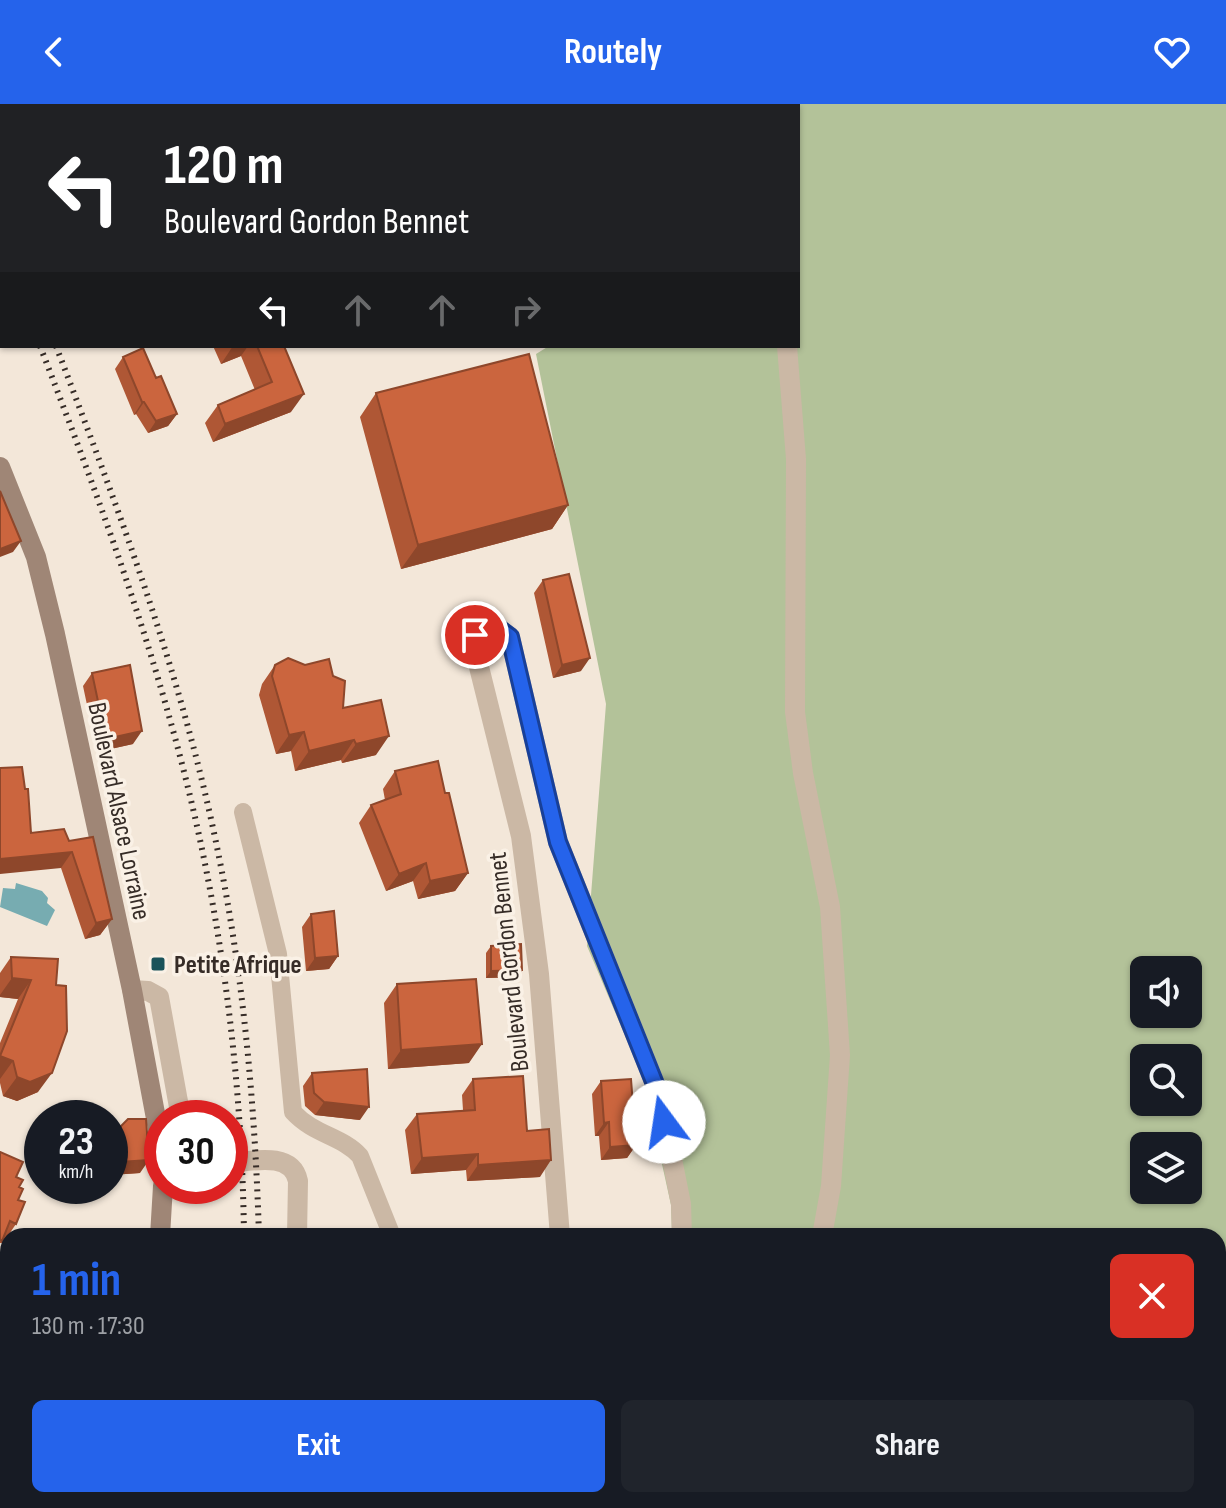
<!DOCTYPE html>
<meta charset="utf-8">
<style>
body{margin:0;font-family:"Sofia Sans Condensed",sans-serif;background:#20242c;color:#f1f3f6;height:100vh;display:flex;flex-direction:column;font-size:30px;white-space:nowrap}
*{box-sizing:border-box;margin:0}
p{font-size:26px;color:#9ea1a6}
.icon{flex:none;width:44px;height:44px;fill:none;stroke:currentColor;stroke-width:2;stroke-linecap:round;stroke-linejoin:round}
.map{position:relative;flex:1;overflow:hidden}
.drawer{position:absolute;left:0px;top:1124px;width:1226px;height:280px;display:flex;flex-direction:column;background:#171b24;border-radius:24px 24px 0 0;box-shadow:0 2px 6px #0004}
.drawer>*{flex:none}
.guide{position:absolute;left:0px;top:0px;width:800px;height:244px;box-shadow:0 2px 6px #0004;background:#202124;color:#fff;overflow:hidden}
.tools{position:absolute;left:1130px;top:852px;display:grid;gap:16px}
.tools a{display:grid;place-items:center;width:72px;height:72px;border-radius:12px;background:#171b24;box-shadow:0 2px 6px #0004;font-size:40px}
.speed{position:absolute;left:24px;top:996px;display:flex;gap:16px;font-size:40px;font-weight:700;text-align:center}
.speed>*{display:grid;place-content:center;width:104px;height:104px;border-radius:50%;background:#171b24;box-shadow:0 2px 6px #0004;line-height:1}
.speed small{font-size:20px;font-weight:400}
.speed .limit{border:12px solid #d22;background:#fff;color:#111}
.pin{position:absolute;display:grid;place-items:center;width:68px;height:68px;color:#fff;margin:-34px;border:4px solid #fff;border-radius:50%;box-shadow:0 2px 8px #0007}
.me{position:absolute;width:88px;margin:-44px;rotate:346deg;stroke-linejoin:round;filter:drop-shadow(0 0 6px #0008)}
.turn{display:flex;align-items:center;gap:28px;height:168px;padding:0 32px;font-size:36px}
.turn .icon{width:104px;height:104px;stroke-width:2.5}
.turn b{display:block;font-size:56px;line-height:68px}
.lanes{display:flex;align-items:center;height:76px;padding:0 32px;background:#0003;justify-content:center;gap:40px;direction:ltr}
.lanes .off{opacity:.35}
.round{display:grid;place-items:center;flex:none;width:84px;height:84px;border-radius:12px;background:#20242c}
.headline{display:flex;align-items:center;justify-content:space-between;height:136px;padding:0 32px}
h1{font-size:48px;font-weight:700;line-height:60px;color:#2563eb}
.button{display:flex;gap:16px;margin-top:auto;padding:16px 32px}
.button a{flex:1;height:92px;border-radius:12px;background:#2563eb;color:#fff;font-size:32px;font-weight:700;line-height:92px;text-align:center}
.button a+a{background:#20242c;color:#f1f3f6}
header{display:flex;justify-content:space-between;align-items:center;height:104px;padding:0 32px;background:#2563eb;color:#fff;font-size:36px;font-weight:700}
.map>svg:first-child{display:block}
.green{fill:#b3c299;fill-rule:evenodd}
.water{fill:#77acb1}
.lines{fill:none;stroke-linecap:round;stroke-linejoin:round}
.service{stroke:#cbb8a5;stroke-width:18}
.minor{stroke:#cbb8a5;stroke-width:20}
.secondary{stroke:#9f8676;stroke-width:20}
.rail{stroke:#362c27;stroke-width:6;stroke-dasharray:2 6;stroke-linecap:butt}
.wall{fill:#af5735}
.shaded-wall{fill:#8e472b}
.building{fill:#cb653e;stroke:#8e472b;stroke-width:2}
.route-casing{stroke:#184099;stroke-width:20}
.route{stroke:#2563eb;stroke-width:14}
.poi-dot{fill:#1a535a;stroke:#faf1e6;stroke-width:3}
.labels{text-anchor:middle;stroke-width:7;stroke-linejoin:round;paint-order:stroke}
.street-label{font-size:26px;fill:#362c27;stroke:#faf1e6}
.poi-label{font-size:26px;font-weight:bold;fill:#362c27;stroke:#faf1e6;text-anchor:start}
</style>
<header><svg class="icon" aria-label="back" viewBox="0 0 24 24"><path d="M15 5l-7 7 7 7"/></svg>Routely<svg class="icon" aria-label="heart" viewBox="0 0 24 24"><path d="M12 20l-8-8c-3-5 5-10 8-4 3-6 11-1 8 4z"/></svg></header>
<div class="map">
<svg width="1226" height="1404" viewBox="0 0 1226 1404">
<rect width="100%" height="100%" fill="#f3e7d9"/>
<!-- green -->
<path class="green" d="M711,0H1226V1404H653L655,1396H1218V1132H672L671,1101L643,974L587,842L606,600L536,250L549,242H798V2H711ZM1144,866H1188V910H1144ZM1144,954H1188V998H1144ZM1144,1042H1188V1086H1144Z"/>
<!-- water -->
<path class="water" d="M16,779L42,787L48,794L47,799L55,806L47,822L0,803L3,784L15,785Z"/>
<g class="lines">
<!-- service -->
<path class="service" d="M243,708L278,850L293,1008C314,1031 342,1032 360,1052L392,1132"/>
<!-- minor -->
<path class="minor" d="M772,0V2
M787,242L796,355L795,608L803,669L830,803L840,951L831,1082L822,1132
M132,886L148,887L159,893L181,1014
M230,1059C252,1057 292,1047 298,1077L297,1132
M560,1132L539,870L521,732L479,563L475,531L493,520L510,533L558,738L659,990L681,1100L682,1132
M294,1396V1404
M496,1404L499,1396
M662,1404L664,1396
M733,1404L737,1396"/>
<!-- secondary -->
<path class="secondary" d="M0,363L36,453L55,530L132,886L160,1036L162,1069
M160,1132L163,1082
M97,1404L99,1396"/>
<!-- rail -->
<path class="rail" d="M0,97L2,103
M0,139L2,144
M40,242C93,379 145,517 182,660C222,814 242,973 244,1132
M56,242C119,407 183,574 218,748C244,875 255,1003 259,1132
M233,1404L234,1396
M247,1404L248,1396"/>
</g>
<!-- wall -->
<path class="wall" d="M607,0H691L690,2H607Z
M213,242H284L291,308L213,338L205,319L218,301L255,286L241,252L221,260Z
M123,253L156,274L177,310L168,322L148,329L136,310L134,311L115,265Z
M376,289L568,401L552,425L401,465L360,313Z
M543,476L581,567L553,574L534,489Z
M275,561L333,572L343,604L376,651L342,659L341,656L295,667L291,647L276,650L259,591L262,580Z
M92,569L133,640L97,648L83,582Z
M395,667L445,689L468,769L455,787L418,795L413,777L386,787L359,719L371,701L385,696L383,685Z
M31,729L69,737L112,815L100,831L85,835L61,764Z
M311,810L338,852L329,865L306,867L302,823Z
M491,842L522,866L518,873L486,874V849Z
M11,853L58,855L38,988L17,997L3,992L0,979V939L18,895L0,893V869Z
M397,880L469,959L388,965L384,899Z
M312,969L360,1016L315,1011L305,1002L303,982Z
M473,975L527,1027L540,1073L467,1077L466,1066L411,1070L405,1026L417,1010L463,1006L462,991Z
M601,977L636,1041L627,1054L601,1056L599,1032H595L592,990Z
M117,1026L140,1069L111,1071L110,1037Z
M0,1048L16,1073L19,1083L16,1120L3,1139H0Z
M138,1396H180L178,1404H136Z
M356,1396H399L398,1404H356Z
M456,1396H481L479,1404H450Z"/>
<!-- shaded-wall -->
<path class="shaded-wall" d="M673,0H691L690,2H672Z
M233,242H248L241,252L221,260Z
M304,290L291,308L213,338L225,320Z
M142,298H144L136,310L134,311Z
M177,310L168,322L148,329L156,317Z
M568,401L552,425L401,465L418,441Z
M21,437L13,448L0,453V445Z
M590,554L581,567L553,574L562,561Z
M142,627L133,640L97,648L106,635Z
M304,628L291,647L276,650L289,631Z
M389,632L376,651L342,659L356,640Z
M354,636L341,656L295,667L309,647Z
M72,748L61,764L0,770V755Z
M426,759L413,777L386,787L399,770Z
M468,769L455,787L418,795L430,777Z
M112,815L100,831L85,835L96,819Z
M338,852L329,865L306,867L315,854Z
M522,866L518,873L486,874L491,867Z
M12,874L31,876L18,895L0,893V891Z
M482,940L469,959L388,965L401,946Z
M0,952L13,957L0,975Z
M52,969L38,988L17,997L3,992L17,973Z
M324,998L369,1003L360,1016L315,1011Z
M609,1018L599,1032H595L604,1019Z
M636,1041L627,1054L601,1056L610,1043Z
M478,1050L466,1066L411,1070L422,1054Z
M149,1056L140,1069L111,1071L120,1058Z
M551,1056L540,1073L467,1077L478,1061Z"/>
<!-- building -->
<path class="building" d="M619,0H680V2H619Z
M0,200L2,206V213L0,214Z
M0,215L2,221V233H0Z
M257,242H284L304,290L225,320L218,301L272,278Z
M143,244L156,274L161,272L177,310L156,317L144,298H142L123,253Z
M529,250L568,401L418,441L376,289Z
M0,387L21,437L0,445Z
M569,470L590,554L562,561L543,476Z
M288,554L305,561L329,555L333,572L345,577L343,604L381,596L389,632L356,640L354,636L309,647L304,628L289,631L272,572L275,561Z
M130,561L142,627L106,635L92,569Z
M438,657L445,689H449L468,769L430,777L426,759L399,770L371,701L401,690L395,667Z
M22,663L25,685H28L31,729L64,725L69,737L93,733L112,815L96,819L72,748L0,755V664Z
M334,807L338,852L315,854L311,810Z
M521,840L522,866L491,867V842Z
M11,853L58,855L56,881L66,882L67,927L52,969L30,978L17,973L13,957L0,952L31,876L12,874Z
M476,875L482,940L401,946L397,880Z
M367,965L369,1003L324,998L314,989L312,969Z
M523,972L527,1027L549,1025L551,1056L478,1061V1050L422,1054L417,1010L475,1006L473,975Z
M631,975L636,1041L610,1043L609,1018L604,1019L601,977Z
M128,1015H146L149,1056L120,1058L117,1026Z
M0,1048L23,1058L16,1073L23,1076L19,1083L23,1085L18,1096L25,1098L16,1120L10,1117L2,1137L0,1136Z
M0,1200H8V1396H25L26,1404H0Z
M144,1396H180L178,1404H142Z
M368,1396H399L398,1404H368Z
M458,1396H481L479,1404H456Z"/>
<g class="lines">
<!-- route casing -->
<g class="route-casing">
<path id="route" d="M475,531L493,520L510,533L558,738L659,990L664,1018"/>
</g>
<!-- route -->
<use href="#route" class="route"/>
</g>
<!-- markers -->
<rect class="poi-dot" x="150" y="852" width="16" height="16" rx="4"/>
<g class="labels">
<!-- street labels -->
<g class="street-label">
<text transform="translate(120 707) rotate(78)" y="9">Boulevard Alsace Lorraine</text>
<text transform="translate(508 858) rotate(-96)" y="9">Boulevard Gordon Bennet</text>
</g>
<!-- poi labels -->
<g class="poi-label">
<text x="174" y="869">Petite Afrique</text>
</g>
</g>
</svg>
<div class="tools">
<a><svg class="icon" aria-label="sound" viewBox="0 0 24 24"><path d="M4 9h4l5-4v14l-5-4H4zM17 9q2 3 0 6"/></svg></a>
<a><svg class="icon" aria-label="search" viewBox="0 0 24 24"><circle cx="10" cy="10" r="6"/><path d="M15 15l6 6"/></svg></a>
<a><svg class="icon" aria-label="layers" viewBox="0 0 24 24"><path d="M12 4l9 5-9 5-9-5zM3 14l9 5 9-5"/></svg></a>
</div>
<div class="speed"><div>23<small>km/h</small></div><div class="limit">30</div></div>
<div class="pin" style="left:475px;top:531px;background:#d93025"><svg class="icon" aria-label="arrive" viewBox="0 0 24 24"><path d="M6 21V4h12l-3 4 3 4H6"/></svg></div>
<svg class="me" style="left:664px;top:1018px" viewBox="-20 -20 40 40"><circle r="19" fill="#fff"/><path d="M0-13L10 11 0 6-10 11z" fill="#2563eb"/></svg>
<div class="guide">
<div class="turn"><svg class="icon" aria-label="left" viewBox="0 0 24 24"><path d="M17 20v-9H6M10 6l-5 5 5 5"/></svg><div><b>120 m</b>Boulevard Gordon Bennet</div></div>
<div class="lanes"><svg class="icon" aria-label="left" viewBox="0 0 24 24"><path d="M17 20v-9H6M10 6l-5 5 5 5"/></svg><svg class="icon off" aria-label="ahead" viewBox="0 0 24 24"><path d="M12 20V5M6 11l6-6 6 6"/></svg><svg class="icon off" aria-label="ahead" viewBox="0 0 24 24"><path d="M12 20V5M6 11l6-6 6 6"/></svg><svg class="icon off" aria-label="right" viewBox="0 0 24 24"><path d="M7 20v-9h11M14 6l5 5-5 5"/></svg></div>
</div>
<section class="drawer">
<div class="headline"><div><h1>1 min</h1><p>130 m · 17:30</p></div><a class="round" style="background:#d93025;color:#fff"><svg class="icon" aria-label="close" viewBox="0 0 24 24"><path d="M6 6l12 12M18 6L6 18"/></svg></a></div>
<div class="button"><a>Exit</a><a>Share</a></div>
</section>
</div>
